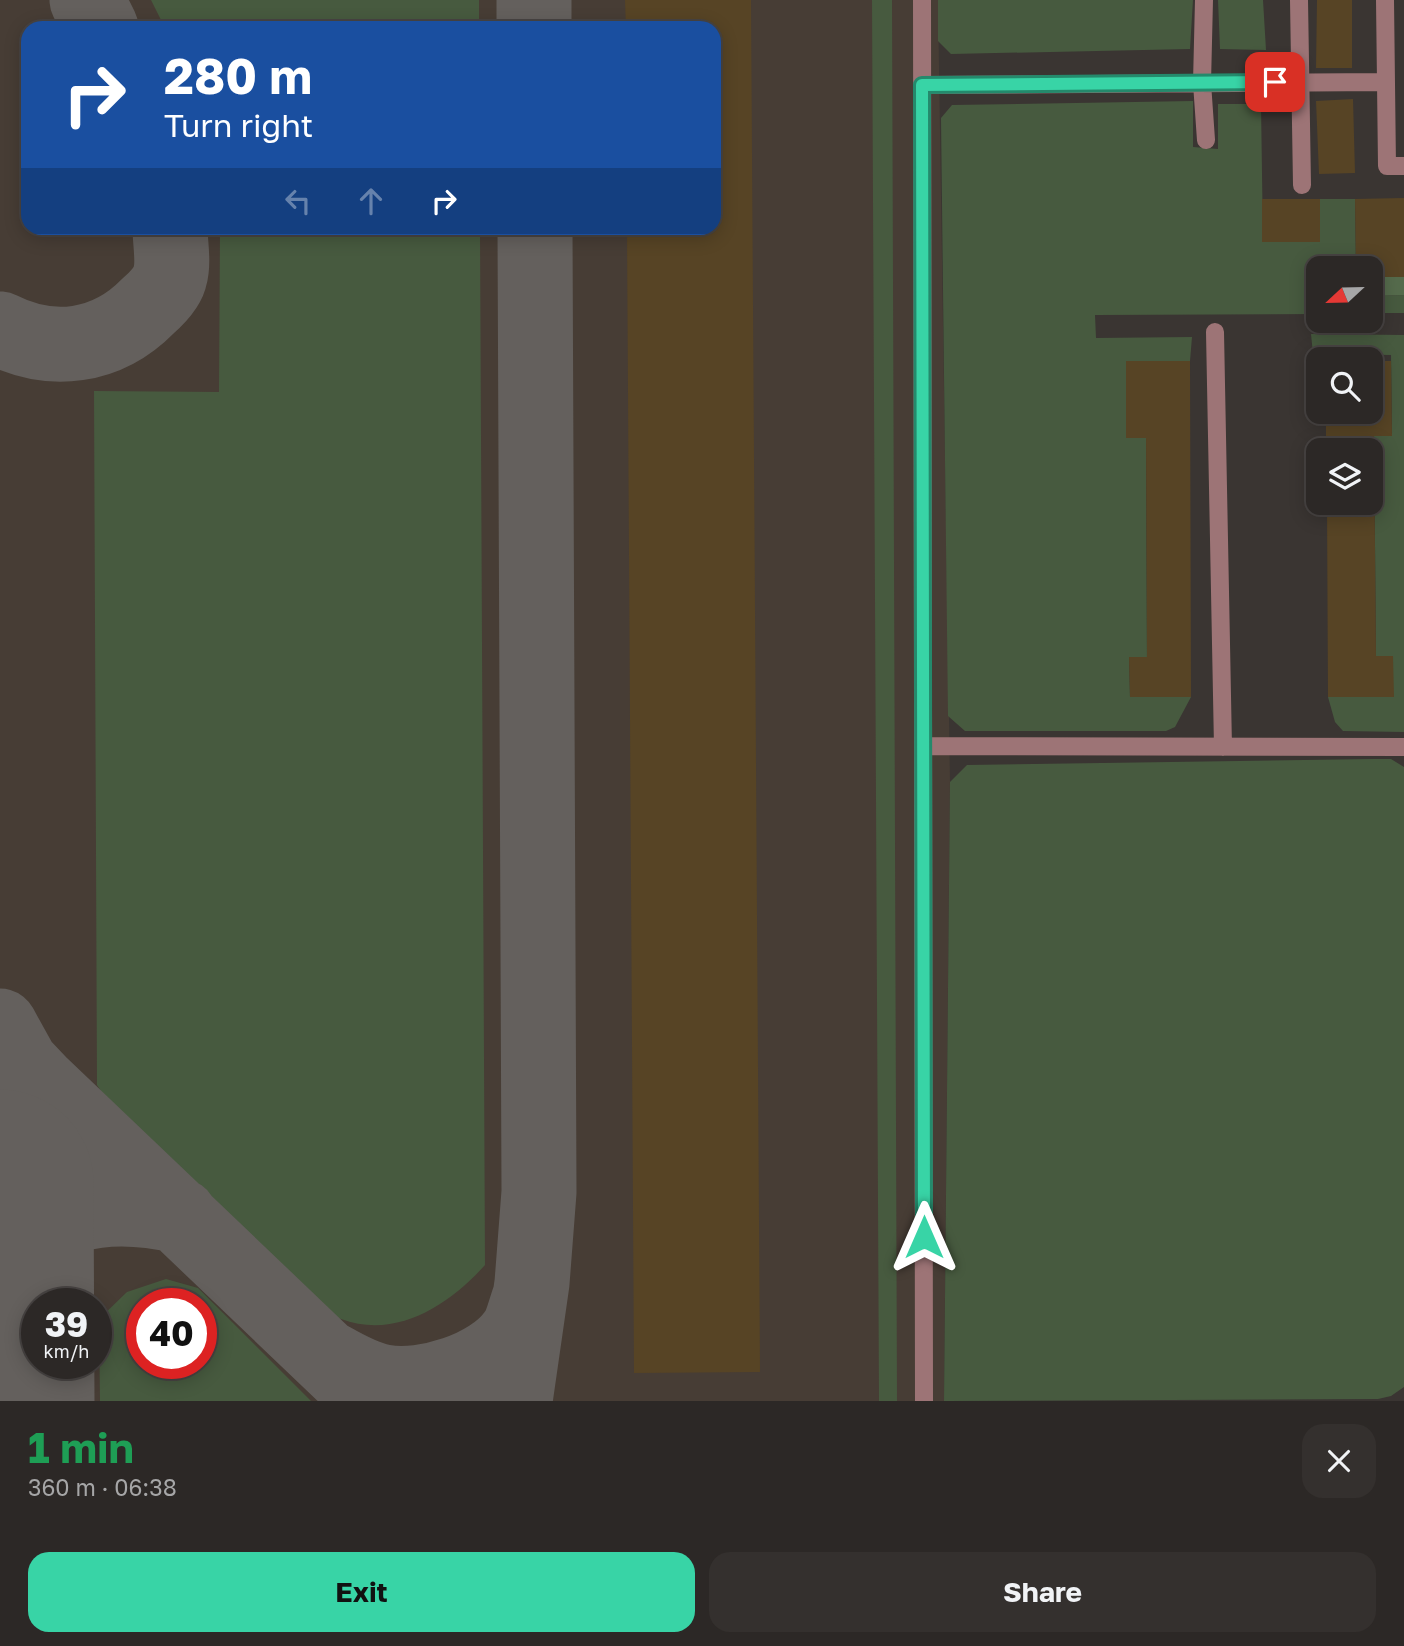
<!DOCTYPE html>
<meta charset="utf-8">
<style>
body{margin:0;font-family:"Golos Text",sans-serif;background:#34302e;color:#f1f3f6;height:100vh;display:flex;flex-direction:column;font-size:26px;white-space:nowrap}
*{box-sizing:border-box;margin:0}
p{font-size:23px;color:#a6a6a7}
.icon{flex:none;width:38px;height:38px;fill:none;stroke:currentColor;stroke-width:2;stroke-linecap:round;stroke-linejoin:round}
.map{position:relative;height:1401px;overflow:hidden}
.drawer{display:flex;flex-direction:column;background:#2c2826;flex:1}
.drawer>*{flex:none}
.top-card{position:absolute;left:21px;top:21px;width:700px;height:214px;border-radius:21px;box-shadow:0 4px 18px #0003,0 0 0 2px #484443;background:#1a4fa0;color:#fff;overflow:hidden}
.needle{width:46px;rotate:248deg}
.tools{position:absolute;left:1306px;top:256px;display:grid;gap:14px}
.tools a{display:grid;place-items:center;width:77px;height:77px;border-radius:14px;background:#2c2826;box-shadow:0 4px 18px #0003,0 0 0 2px #484443;font-size:35px}
.speed{position:absolute;left:21px;top:1288px;display:flex;gap:14px;font-size:35px;font-weight:700;text-align:center}
.speed>*{display:grid;place-content:center;width:91px;height:91px;border-radius:50%;background:#2c2826;box-shadow:0 4px 18px #0003,0 0 0 2px #484443;line-height:1}
.speed small{font-size:18px;font-weight:400}
.speed .limit{border:10px solid #d22;background:#fff;color:#111}
.pin{position:absolute;display:grid;place-items:center;width:60px;height:60px;color:#fff;margin:-30px;border-radius:14px;box-shadow:0 4px 10px #0006}
.me{position:absolute;width:77px;margin:-38px;rotate:0deg;stroke-linejoin:round;filter:drop-shadow(0 0 5px #0008)}
.turn{display:flex;align-items:center;gap:24px;height:147px;padding:0 28px;font-size:32px}
.turn .icon{width:91px;height:91px;stroke-width:2.5}
.turn b{display:block;font-size:49px;line-height:60px}
.lanes{display:flex;align-items:center;height:66px;padding:0 28px;background:#0003;justify-content:center;gap:35px;direction:ltr}
.lanes .off{opacity:.35}
.round{display:grid;place-items:center;flex:none;width:74px;height:74px;border-radius:21px;background:#34302e}
.summary{display:flex;align-items:center;justify-content:space-between;height:119px;padding:0 28px}
h1{font-size:42px;font-weight:700;line-height:52px;color:#1e9e55}
.cta{display:flex;gap:14px;margin-top:auto;padding:14px 28px}
.cta a{flex:1;height:80px;border-radius:21px;background:#38d4a6;color:#111;font-size:28px;font-weight:700;line-height:80px;text-align:center}
.cta a+a{background:#34302e;color:#f1f3f6}
.map>svg:first-child{display:block}
.built{fill:#473d35;fill-rule:evenodd}
.green{fill:#475a3f;fill-rule:evenodd}
.forest{fill:#556b4c}
.lines{fill:none;stroke-linecap:round;stroke-linejoin:round}
.taxiway{stroke:#64605d;stroke-width:75}
.runway{stroke:#64605d;stroke-width:187}
.building{fill:#574425}
.minor{stroke:#9d7476;stroke-width:18}
.route-casing{stroke:#248a6c;stroke-width:18}
.route{stroke:#38d4a6;stroke-width:12}
</style>
<div class="map">
<svg width="1404" height="1401" viewBox="0 0 1404 1401">
<rect width="100%" height="100%" fill="#3a3532"/>
<!-- built -->
<path class="built" d="M0,0H938L950,782L944,1401H0ZM28,28H714V228H28ZM37,1304H96V1363H37ZM142,1304H201V1363H142Z"/>
<!-- green -->
<path class="green" d="M151,0H479V28H165Z
M872,0H892L897,1401H879Z
M938,0H1193L1190,49L951,54L938,41Z
M1218,0H1263L1266,50L1220,49Z
M1193,101V147L1218,149V104H1261L1263,242H1320V199H1355L1356,268H1318V314L1095,315L1096,338L1192,337L1190,361H1127L1146,438L1147,657H1129L1130,696L1191,697L1175,727L1166,731H965L948,716L941,118L952,105Z
M220,228H480L485,1265C450,1304 397,1340 341,1319C331,1316 322,1308 312,1303L115,1112L97,1085L94,391L219,392Z
M1404,295V313H1370V296Z
M1311,334L1404,335V732L1343,731L1335,722L1328,697H1393V656H1376L1374,436L1392,435L1391,355L1313,354Z
M1373,759H1391L1404,767V1387L1391,1396L1378,1399L944,1401L950,782L967,765Z
M166,1279L198,1288L311,1401H100L99,1319L127,1292ZM142,1304H201V1363H142Z"/>
<!-- forest -->
<path class="forest" d="M1370,277H1404V295L1370,296Z"/>
<g class="lines">
<!-- taxiway -->
<path class="taxiway" d="M87,0L101,28
M534,0V28
M0,329C51,355 107,348 148,306C156,299 168,287 170,276C174,262 170,242 170,228
M0,1026L21,1064L39,1083L372,1401
M0,1286C29,1207 109,1200 180,1216
M330,1359C346,1368 365,1379 384,1382C424,1389 490,1369 515,1334C522,1325 525,1310 529,1299
M515,1401L532,1283L539,1192L535,228"/>
<!-- runway -->
<path class="runway" d="M0,1183L1,1401"/>
</g>
<!-- building -->
<path class="building" d="M625,0H751L760,1372L634,1373L627,228H714V28H626Z
M1317,0H1352V68H1316Z
M1353,99L1355,173L1319,174L1316,101Z
M1404,198V277H1370V268H1356L1355,199Z
M1262,199H1320V242H1262Z
M1126,361H1190L1191,697H1130L1129,657H1147L1146,438H1126Z
M1370,361H1391L1392,436H1374L1376,656H1393L1394,697H1328L1327,502H1370V450H1326V411H1370Z"/>
<g class="lines">
<!-- minor -->
<path class="minor" d="M922,0L924,1401
M1204,0L1202,83L1206,140
M1299,0L1302,185
M1385,0L1387,166H1404
M922,85L1385,82
M1215,332L1223,747
M923,746L1404,747"/>
</g>
<g class="lines">
<!-- route casing -->
<g class="route-casing">
<path id="route" d="M924,1237L922,85L1275,82"/>
</g>
<!-- route -->
<use href="#route" class="route"/>
</g>
</svg>
<div class="tools">
<a><svg class="needle" viewBox="-14 -14 28 28"><path d="M0-13l5 13h-10z" fill="#e53935"/><path d="M0 13l5-13h-10z" fill="#a6a6a7"/></svg></a>
<a><svg class="icon" aria-label="search" viewBox="0 0 24 24"><circle cx="10" cy="10" r="6"/><path d="M15 15l6 6"/></svg></a>
<a><svg class="icon" aria-label="layers" viewBox="0 0 24 24"><path d="M12 4l9 5-9 5-9-5zM3 14l9 5 9-5"/></svg></a>
</div>
<div class="speed"><div>39<small>km/h</small></div><div class="limit">40</div></div>
<div class="pin" style="left:1275px;top:82px;background:#d93025"><svg class="icon" aria-label="arrive" viewBox="0 0 24 24"><path d="M6 21V4h12l-3 4 3 4H6"/></svg></div>
<svg class="me" style="left:924px;top:1237px" viewBox="-20 -20 40 40"><path d="M0-17L14 15 0 8-14 15z" fill="#38d4a6" stroke="#fff" stroke-width="4"/></svg>
<div class="top-card">
<div class="turn"><svg class="icon" aria-label="right" viewBox="0 0 24 24"><path d="M7 20v-9h11M14 6l5 5-5 5"/></svg><div><b>280 m</b>Turn right</div></div>
<div class="lanes"><svg class="icon off" aria-label="left" viewBox="0 0 24 24"><path d="M17 20v-9H6M10 6l-5 5 5 5"/></svg><svg class="icon off" aria-label="ahead" viewBox="0 0 24 24"><path d="M12 20V5M6 11l6-6 6 6"/></svg><svg class="icon" aria-label="right" viewBox="0 0 24 24"><path d="M7 20v-9h11M14 6l5 5-5 5"/></svg></div>
</div>
</div>
<section class="drawer">
<div class="summary"><div><h1>1 min</h1><p>360 m · 06:38</p></div><a class="round"><svg class="icon" aria-label="close" viewBox="0 0 24 24"><path d="M6 6l12 12M18 6L6 18"/></svg></a></div>
<div class="cta"><a>Exit</a><a>Share</a></div>
</section>
